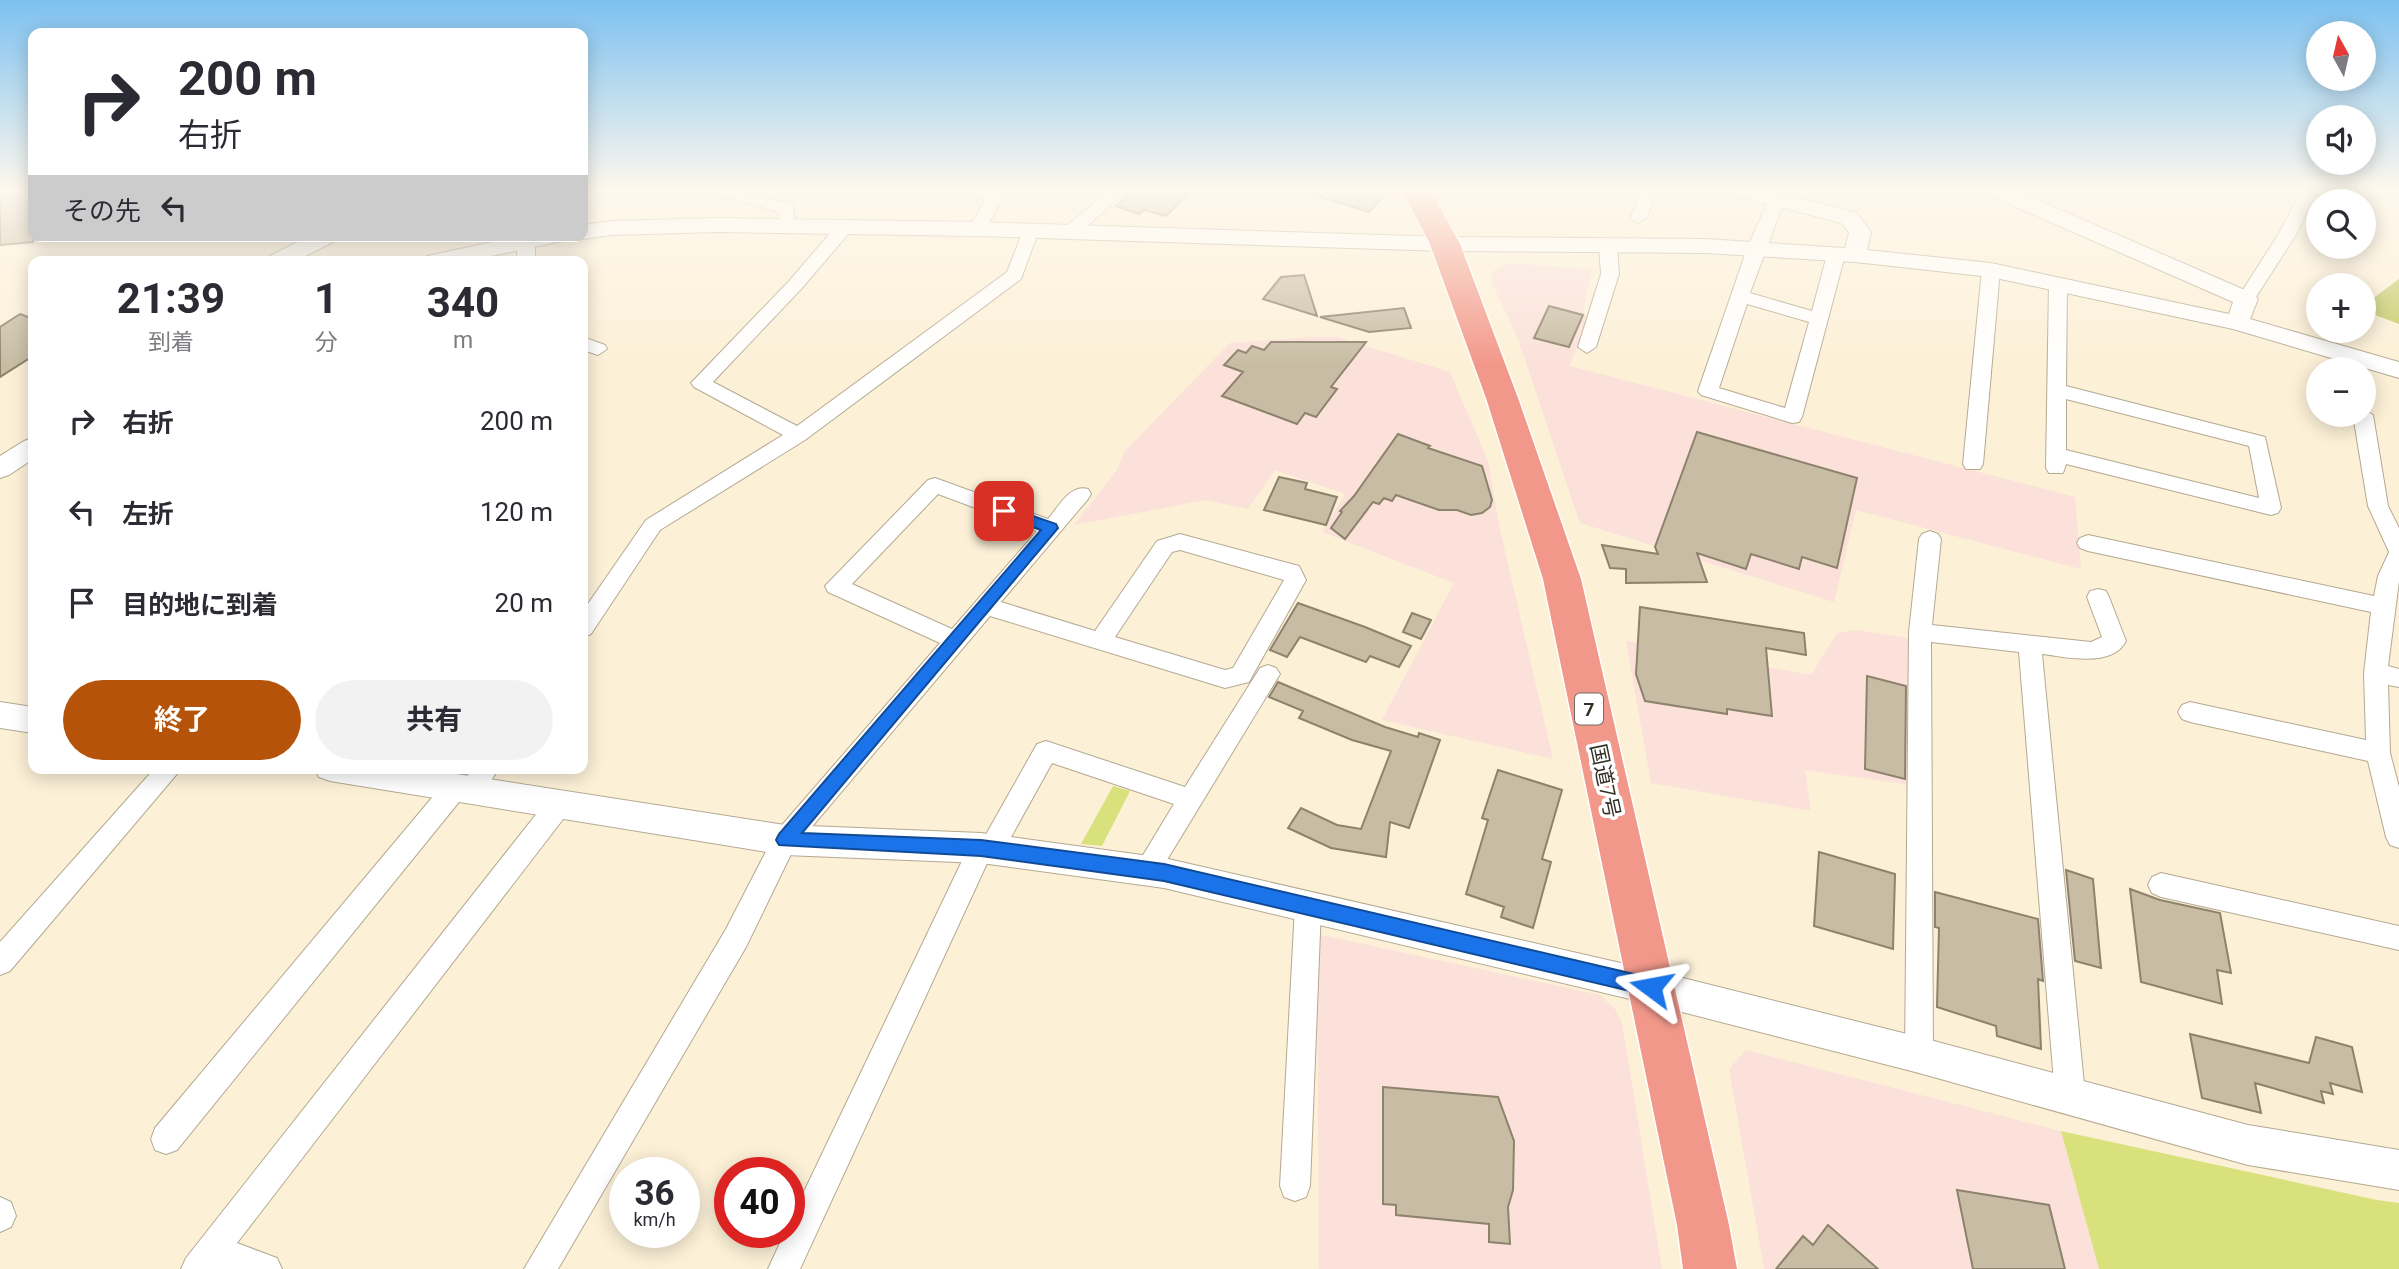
<!DOCTYPE html>
<html lang="ja">
<meta charset="utf-8">
<style>
body{margin:0;font-family:Roboto,"Noto Sans JP",sans-serif;background:#f2f2f3;color:#2b2b33;height:100vh;display:flex;flex-direction:column;font-size:26px;white-space:nowrap}
*{box-sizing:border-box;margin:0}
p{font-size:23px;color:#7c7c81}
.icon{flex:none;width:38px;height:38px;fill:none;stroke:currentColor;stroke-width:2;stroke-linecap:round;stroke-linejoin:round}
.map{position:relative;flex:1;overflow:hidden}
.details{position:absolute;left:28px;top:256px;width:560px;height:518px;display:flex;flex-direction:column;background:#fff;border-radius:14px;box-shadow:0 4px 18px #0003}
.details>*{flex:none}
.hud{position:absolute;left:28px;top:28px;width:560px;height:214px;border-radius:14px;box-shadow:0 4px 18px #0003;background:#fff;color:#2b2b33;overflow:hidden}
.needle{width:46px;rotate:352deg}
.controls{position:absolute;left:2306px;top:21px;display:grid;gap:14px}
.controls a{display:grid;place-items:center;width:70px;height:70px;border-radius:50%;background:#fff;box-shadow:0 4px 18px #0003;font-size:35px}
.speed{position:absolute;left:609px;top:1157px;display:flex;gap:14px;font-size:35px;font-weight:700;text-align:center}
.speed>*{display:grid;place-content:center;width:91px;height:91px;border-radius:50%;background:#fff;box-shadow:0 4px 18px #0003;line-height:1}
.speed small{font-size:18px;font-weight:400}
.speed .limit{border:10px solid #d22;background:#fff;color:#111}
.pin{position:absolute;display:grid;place-items:center;width:60px;height:60px;color:#fff;margin:-30px;border-radius:14px;box-shadow:0 4px 10px #0006}
.me{position:absolute;width:77px;margin:-38px;rotate:283deg;stroke-linejoin:round;filter:drop-shadow(0 0 5px #0008)}
.turn{display:flex;align-items:center;gap:24px;height:147px;padding:0 35px;font-size:32px}
.turn .icon{width:91px;height:91px;stroke-width:2.5}
.turn b{display:block;font-size:49px;line-height:60px}
.then{display:flex;align-items:center;height:66px;padding:0 35px;background:#0003;gap:14px;font-size:26px}
.eta{display:flex;justify-content:space-evenly;align-items:center;height:119px;text-align:center}
.eta b{font-size:42px;font-weight:700;line-height:49px}
.cta{display:flex;gap:14px;margin-top:auto;padding:14px 35px}
.cta a{flex:1;height:80px;border-radius:42px;background:#b45309;color:#fff;font-size:28px;font-weight:700;line-height:80px;text-align:center}
.cta a+a{background:#f2f2f3;color:#2b2b33}
ul{padding:0;list-style:none}
li{display:flex;align-items:center;gap:21px;height:91px;padding:0 35px}
li div{flex:1}
li b{display:block;font-size:26px}
li em{font-style:normal}
.map>svg:first-child{display:block}
.commercial{fill:#fbe1da}
.green{fill:#d9e17d}
.forest{fill:#c2ca62}
.building{fill:#c8bda4;stroke:#8d826b;stroke-width:2}
.lines{fill:none;stroke-linecap:round;stroke-linejoin:round}
.minor-casing{stroke:#b4a991;stroke-width:2}
.tertiary-casing{stroke:#b4a991;stroke-width:2}
.trunk-casing{stroke:#fff;stroke-width:3}
.minor{fill:#fff;fill-rule:evenodd}
.tertiary{fill:#fff;fill-rule:evenodd}
.trunk{fill:#f2988a;fill-rule:evenodd}
.route{fill:#1a73e8;stroke:#114b97;stroke-width:2}
.labels{text-anchor:middle;stroke-width:7;stroke-linejoin:round;paint-order:stroke}
.shield{fill:#fff;stroke:#716e67;stroke-width:2}
.shield-label{font-size:19px;font-weight:bold;fill:#343026}
.street-label{font-size:21px;fill:#343026;stroke:#fff}
</style>
<div class="map">
<svg width="2399" height="1269" viewBox="0 0 2399 1269">
<rect width="100%" height="100%" fill="#fcf0d7"/>
<!-- commercial -->
<path class="commercial" d="M1507,263L1592,269L1583,311L1587,318L1570,366L2075,497L2081,569L1856,510L1834,602L1580,523L1518,339L1491,281L1493,271Z
M1310,337H1337L1450,372L1488,461L1499,525L1553,759L1382,720L1454,583L1322,532L1345,494L1275,470L1248,509L1206,500L1074,525L1117,470L1125,451L1230,343Z
M1856,630L1909,638V785L1805,770L1811,811L1651,783L1626,641L1811,675L1837,633Z
M1317,934L1600,995L1615,1009L1622,1023L1662,1269H1319Z
M1746,1050L2061,1131L2099,1269H1764L1729,1069Z"/>
<!-- green -->
<path class="green" d="M1113,786L1130,791L1102,846L1081,844Z
M2061,1131L2377,1200L2399,1203V1269H2099Z"/>
<!-- forest -->
<path class="forest" d="M2399,279V324L2367,312L2364,305Z"/>
<!-- building -->
<path class="building" d="M0,188H33V242L0,245Z
M1136,188H1194L1166,216L1144,210L1139,214L1116,206Z
M1307,188H1391L1369,212L1306,192Z
M1304,275L1317,316L1263,299L1281,277Z
M1549,306L1583,315L1569,347L1534,338Z
M1404,308L1411,328L1369,332L1320,317Z
M20,314L33,319V356L0,377V327Z
M1271,342H1366L1331,387L1337,389L1316,417L1305,413L1297,424L1222,396L1243,372L1224,365L1238,350L1246,353L1252,346L1264,350Z
M1697,432L1857,478L1837,568L1802,557L1799,569L1751,554L1746,569L1697,553L1707,582L1626,583V569L1610,568L1602,545L1658,554L1655,547Z
M1398,434L1430,446L1428,448L1482,466L1492,500L1490,507L1482,513L1471,515L1457,510H1439L1396,495L1392,501L1384,498L1379,504L1373,502L1345,539L1331,528L1342,512L1340,511L1354,496Z
M1279,477L1307,483L1305,489L1337,497L1326,525L1264,510Z
M1298,603L1365,627L1411,646L1399,667L1370,656L1366,662L1300,637L1287,657L1270,650Z
M1640,607L1804,633L1806,655L1766,648L1772,716L1727,709V714L1645,701L1636,674Z
M1412,613L1431,620L1421,639L1403,632Z
M1867,676L1906,686L1905,779L1865,769Z
M1278,682L1385,727L1418,737L1419,733L1440,740L1409,828L1390,822L1386,857L1331,848L1288,828L1301,808L1337,825L1361,829L1391,751L1352,740L1299,718L1303,711L1269,697Z
M1498,770L1562,790L1542,859L1551,862L1533,928L1501,917L1504,907L1466,894L1488,820L1482,818Z
M1819,852L1895,874L1893,949L1814,926Z
M2066,870L2093,879L2101,968L2075,961Z
M2130,889L2160,900L2220,913L2231,973L2217,970L2222,1004L2141,982Z
M1935,892L2038,919L2043,981L2038,979L2041,1049L1997,1036L1996,1026L1937,1007L1939,928L1935,927Z
M2190,1034L2309,1063L2316,1037L2352,1047L2362,1092L2330,1083L2333,1094L2321,1091L2324,1103L2255,1083L2261,1113L2202,1098Z
M1383,1087L1498,1097L1514,1141L1513,1190L1508,1207L1510,1244L1489,1242V1224L1396,1215V1205L1383,1204Z
M1957,1190L2049,1205L2065,1269H1973Z
M1828,1225L1878,1269H1776L1803,1236L1813,1245Z"/>
<g class="lines">
<!-- minor casing -->
<g class="minor-casing">
<path id="minor" d="M703,188H729L793,205L795,226L793,230H781L779,212L705,191Z
M959,188H983L993,191L997,188H1015L1002,200L983,233L977,234L969,229L985,199L961,191Z
M1112,188H1130L1076,236H1064L1062,232L1064,228Z
M1643,188H1659L1646,218L1638,223L1630,218Z
M2303,188H2319L2296,235L2252,303H2240L2237,299L2278,235Z
M1777,194L1785,199L1750,293L1812,311L1827,255L1836,250L1845,255L1802,417L1799,422L1792,423L1701,395L1698,391L1747,249L1769,199ZM1747,304L1809,322L1785,408L1719,388Z
M844,223L852,228L850,232L802,288L713,382L797,426L1007,272L1025,226L1031,225L1039,230L1021,279L805,440L660,530L591,634L583,637V611L646,520L783,435L694,387L691,383L790,280L838,224Z
M526,237L535,242V261H517V242Z
M1608,241L1617,246L1619,274L1596,347L1587,353L1578,347L1601,274L1599,246Z
M1991,265L2000,270L1983,464L1980,469H1966L1963,464L1982,270Z
M2058,279L2067,284L2066,386L2265,437L2281,508L2278,513L2271,515L2066,464L2063,473H2049L2046,468L2049,284ZM2066,399L2249,446L2259,498L2066,450Z
M583,337L605,345L607,349L598,355L583,350Z
M2364,409L2373,415L2388,506L2399,528V581L2388,666L2399,669V687L2388,685L2390,753L2399,787V848L2390,845L2386,837L2368,761L2190,722L2182,719L2178,712L2182,705L2190,702L2366,740L2364,673L2371,612L2088,551L2080,548L2077,543L2080,538L2088,535L2374,596L2378,576L2389,552L2368,506L2353,415H2364Z
M935,478L1048,519C1059,506 1070,484 1088,489L1091,494L1088,499L1001,602L1095,631L1157,541L1180,534L1299,566L1306,580L1249,682L1225,688L990,616L794,848L746,947L558,1269H524L726,929L776,832L940,643L828,592L825,586L928,480ZM938,494L1037,531L952,629L852,584ZM1180,550L1284,580L1233,668L1225,670L1115,637L1172,552Z
M1930,531L1938,534L1941,539L1932,625L2091,642L2102,637L2087,597L2090,591L2098,589L2106,591L2109,597L2126,641C2112,668 2067,657 2042,654L2085,1095L2080,1105L2070,1110L2060,1105L2055,1095L2019,652L1931,642L1933,1055L1929,1065L1919,1069L1909,1065L1905,1055L1909,632L1919,539L1922,534Z
M1268,665L1276,668L1280,674L1156,878L1147,881L1138,878L1134,870L1174,804L1052,763L1000,857L989,859L800,1269H768L785,1232H789V1223L972,840L984,838L1037,744L1046,741L1185,787L1260,668Z
M155,768H182L10,971L0,975V942Z
M473,768H499L481,797L472,801L463,797L177,1150L166,1154L155,1150L151,1139L155,1128L446,781L455,778L464,781Z
M558,795L567,798L571,806L567,814L237,1243L277,1258L282,1269H181L186,1258L549,798Z
M2161,873L2399,926V950L2161,897L2152,893L2148,885L2152,877Z
M1308,895L1317,899L1321,907L1310,1186L1306,1197L1295,1201L1284,1197L1280,1186L1295,907L1299,899Z
M0,1197L11,1202L16,1216L11,1227L0,1232Z"/>
</g>
<!-- tertiary casing -->
<g class="tertiary-casing">
<path id="tertiary" d="M1723,188H1758L1857,213L1871,232L1867,250L1991,263L2229,314L2233,302L1984,193L1981,188H2010L2254,294L2258,299L2250,319L2399,362V378L2233,329L1991,277L1855,262L1705,253L1445,251L977,236L718,232L611,235L583,239L575,236H583V225L611,221L718,218L977,222L1445,237L1705,239L1845,248L1849,232L1841,223L1726,193Z
M309,236H338L335,241L296,261H267L270,256Z
M521,236H565L562,241L468,261H424L427,256Z
M33,438V459L9,475L0,478V456L24,441Z
M0,702L33,707V733L0,728Z
M314,768H418L785,825L981,833L1164,858L1651,970L1919,1037L2248,1125L2399,1150V1190L2248,1165L1919,1073L1651,1004L1164,888L981,863L785,855L330,781L319,777Z"/>
</g>
<!-- trunk casing -->
<g class="trunk-casing">
<path id="trunk" d="M1401,188H1429L1460,244L1518,398L1581,579L1729,1225L1737,1269H1683L1677,1225L1543,579L1486,398L1430,244Z"/>
</g>
<!-- minor -->
<use href="#minor" class="minor"/>
<!-- tertiary -->
<use href="#tertiary" class="tertiary"/>
<!-- trunk -->
<use href="#trunk" class="trunk"/>
</g>
<!-- sky -->
<linearGradient id="sky" x2="0" y2="1"><stop stop-color="#7dc1f1"/><stop offset="0.52" stop-color="#fef8ed"/><stop offset="1" stop-color="#fef8ed" stop-opacity="0"/></linearGradient>
<rect width="2399" height="365" fill="url(#sky)"/>
<!-- route -->
<path class="route" d="M1004,506L1056,524L1058,528L802,833L981,840L1164,864L1651,978L1658,981L1661,987L1658,994L1651,996L1164,881L981,856L779,845L776,840L779,834L1041,530L999,515L997,511Z"/>
<g class="labels">
<!-- shield labels -->
<rect class="shield" x="1575" y="693.5" width="28" height="31" rx="5"/>
<g class="shield-label">
<text x="1589" y="716">7</text>
</g>
<!-- street labels -->
<g class="street-label">
<text transform="translate(1605 781) rotate(78)" y="7">国道7号</text>
</g>
</g>
</svg>
<div class="controls">
<a><svg class="needle" viewBox="-14 -14 28 28"><path d="M0-13l5 13h-10z" fill="#e53935"/><path d="M0 13l5-13h-10z" fill="#7c7c81"/></svg></a>
<a><svg class="icon" aria-label="sound" viewBox="0 0 24 24"><path d="M4 9h4l5-4v14l-5-4H4zM17 9q2 3 0 6"/></svg></a>
<a><svg class="icon" aria-label="search" viewBox="0 0 24 24"><circle cx="10" cy="10" r="6"/><path d="M15 15l6 6"/></svg></a>
<a>+</a>
<a>−</a>
</div>
<div class="speed"><div>36<small>km/h</small></div><div class="limit">40</div></div>
<div class="pin" style="left:1004px;top:511px;background:#d93025"><svg class="icon" aria-label="arrive" viewBox="0 0 24 24"><path d="M6 21V4h12l-3 4 3 4H6"/></svg></div>
<svg class="me" style="left:1651px;top:987px" viewBox="-20 -20 40 40"><path d="M0-17L14 15 0 8-14 15z" fill="#1a73e8" stroke="#fff" stroke-width="4"/></svg>
<div class="hud">
<div class="turn"><svg class="icon" aria-label="right" viewBox="0 0 24 24"><path d="M7 20v-9h11M14 6l5 5-5 5"/></svg><div><b>200 m</b>右折</div></div>
<div class="then">その先<svg class="icon" aria-label="left" viewBox="0 0 24 24"><path d="M17 20v-9H6M10 6l-5 5 5 5"/></svg></div>
</div>
<section class="details">
<div class="eta">
<div><b>21:39</b><p>到着</p></div>
<div><b>1</b><p>分</p></div>
<div><b>340</b><p>m</p></div>
</div>
<ul>
<li><svg class="icon" aria-label="right" viewBox="0 0 24 24"><path d="M7 20v-9h11M14 6l5 5-5 5"/></svg><div><b>右折</b></div><em>200 m</em></li>
<li><svg class="icon" aria-label="left" viewBox="0 0 24 24"><path d="M17 20v-9H6M10 6l-5 5 5 5"/></svg><div><b>左折</b></div><em>120 m</em></li>
<li><svg class="icon" aria-label="arrive" viewBox="0 0 24 24"><path d="M6 21V4h12l-3 4 3 4H6"/></svg><div><b>目的地に到着</b></div><em>20 m</em></li>
</ul>
<div class="cta"><a>終了</a><a>共有</a></div>
</section>
</div>
